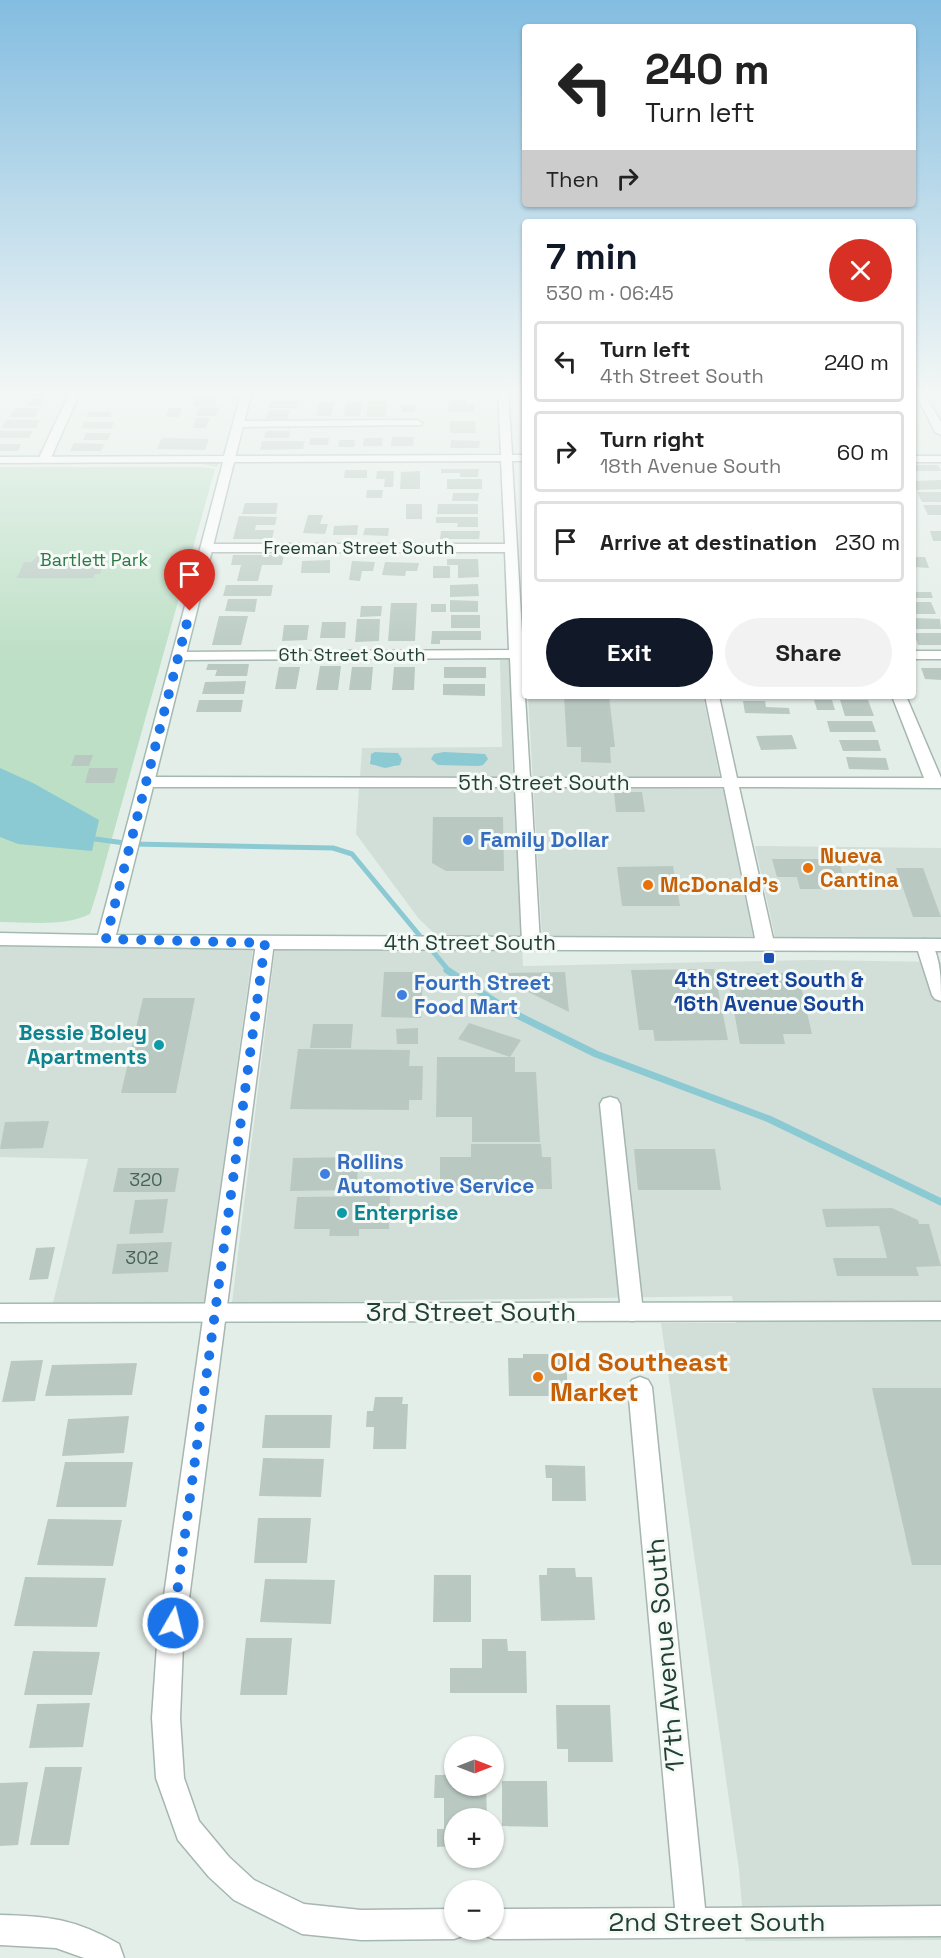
<!DOCTYPE html>
<meta charset="utf-8">
<style>
body{margin:0;font-family:"Space Grotesk",sans-serif;background:#f2f2f2;color:#222;height:100vh;display:flex;flex-direction:column;font-size:22px;white-space:nowrap}
*{box-sizing:border-box;margin:0}
p{font-size:20px;color:#767676}
.icon{flex:none;width:33px;height:33px;fill:none;stroke:currentColor;stroke-width:2;stroke-linecap:round;stroke-linejoin:round}
.map{position:relative;flex:1;overflow:hidden}
.sheet{position:absolute;left:522px;top:219px;width:394px;height:480px;display:flex;flex-direction:column;background:#fff;border-radius:6px;box-shadow:0 2px 4px #0004}
.sheet>*{flex:none}
.banner{position:absolute;left:522px;top:24px;width:394px;height:183px;border-radius:6px;box-shadow:0 2px 4px #0004;background:#fff;color:#222;overflow:hidden}
.needle{width:39px;rotate:90deg}
.tools{position:absolute;left:444px;top:1736px;display:grid;gap:12px}
.tools a{display:grid;place-items:center;width:60px;height:60px;border-radius:50%;background:#fff;box-shadow:0 2px 4px #0004;font-size:30px}
.pin{position:absolute;display:grid;place-items:center;width:51px;height:51px;color:#fff;margin:-62px -26px;border-radius:50% 50% 50% 0;rotate:-45deg;box-shadow:0 0 6px #0007}
.pin .icon{rotate:45deg}
.me{position:absolute;width:66px;margin:-33px;rotate:8deg;stroke-linejoin:round;filter:drop-shadow(0 0 4px #0008)}
.turn{display:flex;align-items:center;gap:21px;height:126px;padding:0 24px;font-size:27px}
.turn .icon{width:78px;height:78px;stroke-width:2.5}
.turn b{display:block;font-size:42px;line-height:51px}
.then{display:flex;align-items:center;height:57px;padding:0 24px;background:#0003;gap:12px;font-size:22px}
.round{display:grid;place-items:center;flex:none;width:63px;height:63px;border-radius:32px;background:#f2f2f2}
.head{display:flex;align-items:center;justify-content:space-between;height:102px;padding:0 24px}
h1{font-size:36px;font-weight:700;line-height:45px;color:#111827}
.primary-button{display:flex;gap:12px;margin-top:auto;padding:12px 24px}
.primary-button a{flex:1;height:69px;border-radius:36px;background:#111827;color:#fff;font-size:24px;font-weight:700;line-height:69px;text-align:center}
.primary-button a+a{background:#f2f2f2;color:#222}
ul{padding:0;list-style:none}
li{display:flex;align-items:center;gap:18px;height:81px;margin:0 12px 9px;padding:0 12px;border:3px solid #e0e0e0;border-radius:6px}
li div{flex:1}
li b{display:block;font-size:22px}
li em{font-style:normal}
.map>svg:first-child{display:block}
.built{fill:#d2ded8;fill-rule:evenodd}
.green{fill:#bcdfc5}
.water{fill:#8bcad3}
.lines{fill:none;stroke-linecap:round;stroke-linejoin:round}
.stream-far1{stroke:#8bcad3;stroke-width:5}
.stream{stroke:#8bcad3;stroke-width:7}
.building{fill:#b9c9c2}
.street-casing{stroke:#a6b6b0;stroke-width:3}
.secondary-casing{stroke:#a2bab1;stroke-width:3}
.street{fill:#fff;fill-rule:evenodd}
.secondary{fill:#fff;fill-rule:evenodd}
.route{stroke:#1a73e8;stroke-width:10;stroke-dasharray:0 18}
.shop-dot{fill:#3f7fe0;stroke:#f5faf7;stroke-width:2}
.food-dot{fill:#e8710a;stroke:#f5faf7;stroke-width:2}
.transit-dot{fill:#1a4fb4;stroke:#f5faf7;stroke-width:2}
.culture-dot{fill:#0f9aa8;stroke:#f5faf7;stroke-width:2}
.labels{text-anchor:middle;stroke-width:6;stroke-linejoin:round;paint-order:stroke}
.far-street-label{font-size:18px;fill:#234037;stroke:#f5faf7}
.far-park-label{font-size:18px;fill:#2c7847;stroke:#f5faf7}
.number-label{font-size:18px;fill:#48625a}
.street-label{font-size:21px;fill:#234037;stroke:#f5faf7}
.shop-label{font-size:21px;font-weight:bold;fill:#366cbe;stroke:#f5faf7;text-anchor:start}
.food-label{font-size:21px;font-weight:bold;fill:#c56008;stroke:#f5faf7;text-anchor:start}
.transit-label{font-size:21px;font-weight:bold;fill:#164399;stroke:#f5faf7}
.culture-label{font-size:21px;font-weight:bold;fill:#0d838f;stroke:#f5faf7;text-anchor:end}
.near-street-label{font-size:26px;fill:#234037;stroke:#f5faf7}
.near-food-label{font-size:26px;font-weight:bold;fill:#c56008;stroke:#f5faf7;text-anchor:start}
</style>
<div class="map">
<svg width="941" height="1958" viewBox="0 0 941 1958">
<rect width="100%" height="100%" fill="#e4eee9"/>
<!-- built -->
<path class="built" d="M500,660H509L513,778L360,777L362,748L502,747ZM375,752L397,753L402,759L395,767L375,766L369,760Z
M528,696H703L720,778L655,779L656,788L723,789L753,936L542,937Z
M359,788H514L523,966L811,960L941,962V1940L745,1941L739,1870L661,1323H736L732,1296L232,1303L275,950L453,951L419,919L356,834Z
M755,846L941,848V939L775,937Z
M0,946L253,949L204,1303H53L88,1159L0,1157Z"/>
<!-- green -->
<path class="green" d="M219,462L217,467L201,464L0,463Z
M0,467H201L215,469L97,892L90,914C64,927 29,922 0,922Z"/>
<!-- water -->
<path class="water" d="M375,752L398,753L402,759L400,765L385,768L370,764L371,754Z
M444,752L485,754L488,759L483,765L478,766L438,765L431,759L434,754Z
M0,768L33,783L99,820L92,851L18,844L0,837Z"/>
<g class="lines">
<!-- stream-far1 -->
<path class="stream-far1" d="M88,838L132,844L333,848L352,854L449,971"/>
<!-- stream -->
<path class="stream" d="M447,970L511,1012L596,1054L769,1119L941,1202"/>
</g>
<!-- building -->
<path class="building" d="M12,390H49L45,396H8Z
M100,390H120L118,395H98Z
M276,390H295L293,395H274Z
M443,390H476L475,392H443Z
M196,397H217L215,406H193Z
M31,398H45L41,406H27Z
M449,400H466V404H475L474,412H448Z
M271,401H299L297,408H269Z
M368,401H387L386,417H366Z
M319,402H335L331,416H316Z
M346,402H362L360,416H344Z
M402,406H415V412H401Z
M199,407H219L216,416H196Z
M15,408H39L35,417H10Z
M169,408H182L179,417H166Z
M269,410H290L287,419H266Z
M89,412H112L110,417H86Z
M196,418H210L206,428H193Z
M6,420H40L36,428H2Z
M449,421H475L476,433H450Z
M84,422H114L111,429L81,428Z
M0,431H33L29,438H0Z
M266,431H290L289,438H264Z
M86,433H111L108,440H83Z
M392,437H414L413,446H391Z
M162,438L209,439L205,450L157,449Z
M310,438H329L328,445H309Z
M364,438H383L382,446H363Z
M339,440H355L354,447H338Z
M451,440L480,441L479,448H450Z
M262,441H305L303,449L260,450Z
M74,443L105,444L101,451H70Z
M0,444H21L18,451H0Z
M914,465H938L941,471H914Z
M441,469H479L478,477H460V473H441Z
M345,470H367V478H344Z
M377,471H394L393,487H384L385,479H376Z
M420,471V489H400L401,472Z
M447,479H482V489H447Z
M941,480V489L917,490L914,484V481Z
M367,490H383L382,498H366Z
M917,492H941V502H922Z
M453,493H479L478,501H452Z
M245,503H278L276,514H242Z
M406,504H422V519H406Z
M438,504H478V514H437Z
M923,505H941V515H928Z
M308,515H323L320,524H328L325,534L303,533Z
M239,516L277,517L275,525H256L255,530H274L272,539H233Z
M436,517H478V527H457L458,523H436Z
M358,525L357,535H333L334,526Z
M365,528H389L388,536L363,535Z
M441,531H480L479,539H440Z
M930,531H941V541H933Z
M39,554H55L54,556H93L91,562H98L97,565H103L100,574H95L93,578H17L24,562H32Z
M233,555H284L282,565H262L258,581H237L241,565H231Z
M914,557H925L929,568L914,567Z
M447,559H478L479,577L458,578V565H447Z
M330,560V573H301L302,561Z
M352,561L375,562L373,571H362L360,581L349,580Z
M385,562L419,563L417,571H406L405,576L382,575Z
M433,566H450V578H433Z
M478,584L479,596L450,597V585Z
M226,585H273L271,596H223Z
M914,592H931L933,598H914Z
M228,599H257L255,612L225,611Z
M450,600L478,601V612H450Z
M914,602H931L936,614H914Z
M391,603H417L415,641H388Z
M431,604H446V612H431Z
M361,606H382L381,616L360,617Z
M451,615H480V628H451Z
M219,616H248L241,645H212Z
M914,618L940,619L941,629H914Z
M357,619H380L379,641L355,642Z
M322,622H346L345,638H320Z
M284,625H309L307,640L282,641Z
M432,631H481V640H440V644H431Z
M914,633H941V645H918Z
M208,664H249L247,676H215L217,670H206Z
M320,666H341L338,690H316Z
M279,667H300L296,689H275Z
M352,667H373L371,690H349Z
M394,667H415L414,690H392Z
M444,667H486V678H444Z
M921,668H941V680L925,679Z
M246,681L244,694H202L205,682Z
M443,684H485V696L443,695Z
M564,696H609L615,747H610L611,763L581,762V747H567Z
M199,700H243L241,712H196Z
M814,700H832L835,710H817Z
M840,700H868L874,716H845Z
M743,701H765L766,707L789,708L790,714L745,713Z
M827,721H872L876,732H830Z
M792,735L797,749L761,750L756,736Z
M839,740H878L881,751H843Z
M75,755H93L89,766H71Z
M846,757L886,758L889,770L849,769Z
M89,768H118L114,783H85Z
M614,792H642L645,812H616Z
M433,817H503L504,871H446L432,863Z
M772,859H838L844,878H821L824,889H800L797,877H777Z
M673,866L680,906H622L617,867Z
M896,868H923L941,917H913Z
M714,969L728,1040L655,1041L653,1030H639L631,970Z
M384,972H423L421,1018L381,1017Z
M565,972L569,1012L506,981V973Z
M727,973H798L812,1034H783L785,1044H740Z
M143,998H195L176,1093H121Z
M469,1023L521,1040L510,1057L458,1039Z
M313,1024H353L351,1048H310Z
M418,1028V1044H397L396,1029Z
M298,1049L410,1050L409,1066H423L422,1100H409V1110L290,1109Z
M437,1057H515V1072H536L540,1142H472V1117H436Z
M49,1121L43,1148L0,1149L5,1122Z
M471,1144H541L542,1157H551L552,1189H440V1157H471Z
M634,1149H715L721,1190H638Z
M358,1157L357,1190L290,1191L293,1158Z
M118,1168H179L175,1192H113Z
M390,1196L389,1229H359V1236H329L330,1229H294L297,1197Z
M168,1199L163,1233L129,1234L135,1200Z
M892,1208L918,1220L919,1224H929L941,1266L916,1267L919,1276H837L833,1258H887L879,1226L826,1227L822,1209Z
M172,1242L168,1272L112,1274L117,1244Z
M55,1247L48,1279L29,1280L36,1248Z
M523,1354H548L549,1358H566L568,1396H509L508,1358H523Z
M43,1360L35,1401L2,1402L11,1361Z
M137,1363L132,1395L45,1396L52,1365Z
M872,1388H941V1565H912Z
M375,1397H403L402,1404H408L406,1449H373L374,1427H366L367,1411H373Z
M265,1415H332L330,1448H262Z
M129,1416L124,1453L62,1456L68,1419Z
M263,1458L324,1459L321,1497L259,1496Z
M65,1462H133L126,1507H56Z
M545,1465L585,1466L586,1501H552V1478H546Z
M258,1518H311L307,1563H254Z
M48,1519L122,1520L113,1566L37,1565Z
M547,1568H575L576,1577H592L595,1620L541,1621L539,1575H547Z
M434,1575H471V1622H433Z
M25,1577L106,1578L97,1627L14,1626Z
M265,1579L335,1580L331,1624L260,1622Z
M246,1638H292L287,1695H240Z
M482,1639H507L508,1651H526L527,1693H450V1668H482Z
M33,1651L100,1652L92,1695H24Z
M90,1703L83,1747L29,1748L37,1704Z
M556,1705H610L613,1762H568V1749H557Z
M45,1767H82L69,1845H30Z
M435,1775H454V1785H486L487,1818H454V1846L437,1847V1829H444V1798H434Z
M502,1781H547L548,1827L502,1826Z
M28,1782L18,1845L0,1846V1783Z"/>
<g class="lines">
<!-- street casing -->
<g class="street-casing">
<path id="street" d="M71,390H81L50,460L48,462H40L38,460Z
M498,390H508L512,455H525V461H512L523,650H525V696L530,778H722L705,696H719L737,778H924L892,696H906L941,778V788L739,787L774,943L771,947H759L756,943L724,787H531L540,943L537,947H525L522,943L515,787H146L138,782L146,777L515,778L510,658L179,660L172,656L179,652L509,650L505,552H206L200,548L206,544H505L501,461L230,462L224,459L230,456L501,455Z
M914,390H922L941,422V435L935,432Z
M417,420L422,423L421,425L239,427L234,424L239,421Z
M914,456H941V462H914Z
M914,651H941V659H914Z
M265,937L271,939L274,943L183,1645L180,1718L184,1778L199,1821L229,1857L254,1880L304,1904L361,1910L454,1909V1929H467L465,1935L454,1939L361,1940L302,1934L234,1900L209,1877L178,1840L156,1778L152,1718L157,1645L256,943L259,939Z
M925,939L931,941C941,960 941,980 941,1001L935,999L932,995L916,945L919,941Z
M610,1097L617,1099L620,1104L643,1312L640,1319L632,1321L624,1319L621,1312L600,1104L603,1099Z
M640,1377L648,1380L652,1387L705,1908L941,1906V1936L494,1939L483,1935L481,1929H494V1909L675,1908L628,1387L632,1380Z
M0,1915C49,1916 75,1919 119,1944L124,1958H84L56,1948L0,1945Z"/>
</g>
<!-- secondary casing -->
<g class="secondary-casing">
<path id="secondary" d="M242,390H252L116,935L941,939V951L265,949L0,945V933L98,935L223,462L0,463V457L224,456Z
M941,1302V1320L0,1322V1304Z"/>
</g>
<!-- street -->
<use href="#street" class="street"/>
<!-- secondary -->
<use href="#secondary" class="secondary"/>
</g>
<!-- sky -->
<linearGradient id="sky" x2="0" y2="1"><stop stop-color="#83bde0"/><stop offset="0.59" stop-color="#f3f7f5"/><stop offset="1" stop-color="#f3f7f5" stop-opacity="0"/></linearGradient>
<rect width="941" height="664" fill="url(#sky)"/>
<g class="lines">
<!-- route -->
<path class="route" d="M173,1623L265,943L106,939L190,611"/>
</g>
<!-- markers -->
<g class="shop-dot">
<circle cx="468" cy="840" r="6"/>
<circle cx="402" cy="995" r="6"/>
<circle cx="325" cy="1174" r="6"/>
</g>
<g class="food-dot">
<circle cx="808" cy="868" r="6"/>
<circle cx="648" cy="885" r="6"/>
<circle cx="538" cy="1377" r="6"/>
</g>
<rect class="transit-dot" x="763" y="952" width="12" height="12" rx="3"/>
<g class="culture-dot">
<circle cx="159" cy="1045" r="6"/>
<circle cx="342" cy="1213" r="6"/>
</g>
<g class="labels">
<!-- far-street labels -->
<g class="far-street-label">
<text x="359" y="554">Freeman Street South</text>
<text x="352" y="661">6th Street South</text>
</g>
<!-- far-park labels -->
<g class="far-park-label">
<text x="94" y="566">Bartlett Park</text>
</g>
<!-- number labels -->
<g class="number-label">
<text x="146" y="1186">320</text>
<text x="142" y="1264">302</text>
</g>
<!-- street labels -->
<g class="street-label">
<text x="544" y="790">5th Street South</text>
<text x="470" y="950">4th Street South</text>
</g>
<!-- shop labels -->
<g class="shop-label">
<text x="480" y="847">Family Dollar</text>
<text x="414" y="990">Fourth Street<tspan x="414" dy="24">Food Mart</tspan></text>
<text x="337" y="1169">Rollins<tspan x="337" dy="24">Automotive Service</tspan></text>
</g>
<!-- food labels -->
<g class="food-label">
<text x="820" y="863">Nueva<tspan x="820" dy="24">Cantina</tspan></text>
<text x="660" y="892">McDonald's</text>
</g>
<!-- transit labels -->
<g class="transit-label">
<text x="769" y="987">4th Street South &amp;<tspan x="769" dy="24">16th Avenue South</tspan></text>
</g>
<!-- culture labels -->
<g class="culture-label">
<text x="147" y="1040">Bessie Boley<tspan x="147" dy="24">Apartments</tspan></text>
<text x="354" y="1220" text-anchor="start">Enterprise</text>
</g>
<!-- near-street labels -->
<g class="near-street-label">
<text x="471" y="1321">3rd Street South</text>
<text transform="translate(665 1655) rotate(-95)" y="9">17th Avenue South</text>
<text x="717" y="1931">2nd Street South</text>
</g>
<!-- near-food labels -->
<g class="near-food-label">
<text x="550" y="1371">Old Southeast<tspan x="550" dy="30">Market</tspan></text>
</g>
</g>
</svg>
<div class="tools">
<a><svg class="needle" viewBox="-14 -14 28 28"><path d="M0-13l5 13h-10z" fill="#e53935"/><path d="M0 13l5-13h-10z" fill="#767676"/></svg></a>
<a>+</a>
<a>−</a>
</div>
<div class="pin" style="left:190px;top:611px;background:#d93025"><svg class="icon" aria-label="arrive" viewBox="0 0 24 24"><path d="M6 21V4h12l-3 4 3 4H6"/></svg></div>
<svg class="me" style="left:173px;top:1623px" viewBox="-20 -20 40 40"><circle r="17" fill="#1a73e8" stroke="#fff" stroke-width="3"/><path d="M0-11L8 9 0 5-8 9z" fill="#fff"/></svg>
<div class="banner">
<div class="turn"><svg class="icon" aria-label="left" viewBox="0 0 24 24"><path d="M17 20v-9H6M10 6l-5 5 5 5"/></svg><div><b>240 m</b>Turn left</div></div>
<div class="then">Then<svg class="icon" aria-label="right" viewBox="0 0 24 24"><path d="M7 20v-9h11M14 6l5 5-5 5"/></svg></div>
</div>
<section class="sheet">
<div class="head"><div><h1>7 min</h1><p>530 m · 06:45</p></div><a class="round" style="background:#d93025;color:#fff"><svg class="icon" aria-label="close" viewBox="0 0 24 24"><path d="M6 6l12 12M18 6L6 18"/></svg></a></div>
<ul>
<li><svg class="icon" aria-label="left" viewBox="0 0 24 24"><path d="M17 20v-9H6M10 6l-5 5 5 5"/></svg><div><b>Turn left</b><p>4th Street South</p></div><em>240 m</em></li>
<li><svg class="icon" aria-label="right" viewBox="0 0 24 24"><path d="M7 20v-9h11M14 6l5 5-5 5"/></svg><div><b>Turn right</b><p>18th Avenue South</p></div><em>60 m</em></li>
<li><svg class="icon" aria-label="arrive" viewBox="0 0 24 24"><path d="M6 21V4h12l-3 4 3 4H6"/></svg><div><b>Arrive at destination</b></div><em>230 m</em></li>
</ul>
<div class="primary-button"><a>Exit</a><a>Share</a></div>
</section>
</div>
